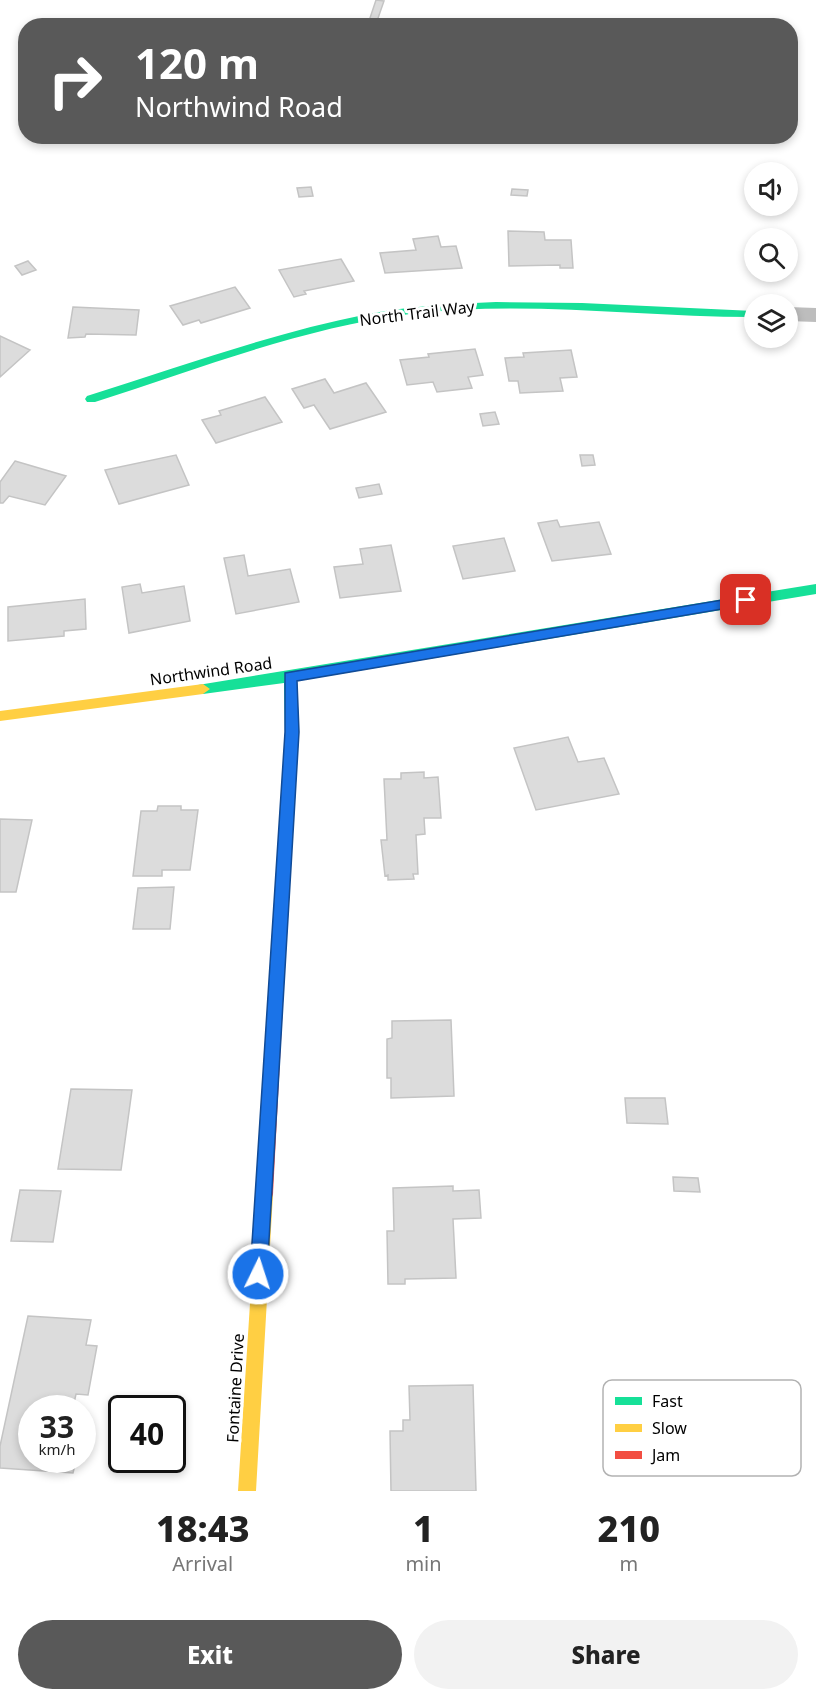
<!DOCTYPE html>
<style>
body{margin:0;font-family:"Noto Sans",sans-serif;background:#f2f2f2;color:#222;height:100vh;display:flex;flex-direction:column;font-size:22px;white-space:nowrap}
*{box-sizing:border-box;margin:0}
p{font-size:20px;color:#767676}
.icon{flex:none;width:33px;height:33px;fill:none;stroke:currentColor;stroke-width:2;stroke-linecap:round;stroke-linejoin:round}
.map{position:relative;height:1491px;overflow:hidden}
.sheet{display:flex;flex-direction:column;background:#fff;flex:1}
.sheet>*{flex:none}
.top-card{position:absolute;left:18px;top:18px;width:780px;height:126px;border-radius:24px;box-shadow:0 3px 9px #0003;background:#595959;color:#fff;overflow:hidden}
.controls{position:absolute;left:744px;top:162px;display:grid;gap:12px}
.controls a{display:grid;place-items:center;width:54px;height:54px;border-radius:50%;background:#fff;box-shadow:0 3px 9px #0003;font-size:30px}
.speed{position:absolute;left:18px;top:1395px;display:flex;gap:12px;font-size:30px;font-weight:700;text-align:center}
.speed>*{display:grid;place-content:center;width:78px;height:78px;border-radius:50%;background:#fff;box-shadow:0 3px 9px #0003;line-height:1}
.speed small{font-size:15px;font-weight:400}
.speed .limit{border:3px solid #111;border-radius:9px;background:#fff;color:#111}
.pin{position:absolute;display:grid;place-items:center;width:51px;height:51px;color:#fff;margin:-26px;border-radius:12px;box-shadow:0 3px 9px #0006}
.me{position:absolute;width:66px;margin:-33px;rotate:4deg;stroke-linejoin:round;filter:drop-shadow(0 0 4px #0008)}
.turn{display:flex;align-items:center;gap:21px;height:126px;padding:0 18px;font-size:27px}
.turn .icon{width:78px;height:78px;stroke-width:2.5}
.turn b{display:block;font-size:42px;line-height:51px}
.eta{display:flex;justify-content:space-evenly;align-items:center;height:102px;text-align:center}
.eta b{font-size:36px;font-weight:800;line-height:42px}
.cta{display:flex;gap:12px;margin-top:auto;padding:12px 18px}
.cta a{flex:1;height:69px;border-radius:36px;background:#595959;color:#fff;font-size:24px;font-weight:800;line-height:69px;text-align:center}
.cta a+a{background:#f2f2f2;color:#222}
.map>svg:first-child{display:block}
.building{fill:#dcdcdc;stroke:#c4c4c4;stroke-width:1.5}
.lines{fill:none;stroke-linecap:round;stroke-linejoin:round}
.street{fill:#bdbdbd;fill-rule:evenodd}
.fast{fill:#16e098;fill-rule:evenodd}
.slow{fill:#ffcf43;fill-rule:evenodd}
.jam{fill:#f24e42;fill-rule:evenodd}
.route{fill:#1a73e8;stroke:#114b97;stroke-width:1.5}
.labels{text-anchor:middle;stroke-width:6;stroke-linejoin:round;paint-order:stroke}
.street-label{font-size:16px;fill:#000;stroke:#fff}
.key{fill:#fff;stroke:#b2b2b2;stroke-width:1.5}
.key-label{font-size:16px;fill:#000}
</style>
<div class="map">
<svg width="816" height="1491" viewBox="0 0 816 1491">
<rect width="100%" height="100%" fill="#fff"/>
<!-- building -->
<path class="building" d="M376,0L384,1L377,21H369Z
M311,187L313,196L299,197L297,188Z
M512,189L528,190L527,196L511,195Z
M508,231L544,232L545,240H571L573,268H560V265L509,266Z
M438,236L441,247L456,246L462,268L385,273L380,253L416,250L413,239Z
M341,259L354,281L304,291L306,294L294,297L279,270Z
M28,261L36,270L22,275L15,266Z
M235,287L250,308L201,323L199,320L183,325L170,306Z
M73,307L139,310L136,335L86,334L85,337L68,338Z
M0,336L30,350L0,377Z
M475,349L483,375L468,377L472,388L437,392L433,382L407,385L400,360L429,357L428,354Z
M571,350L577,377L560,378L563,391L520,393L518,381H509L505,358L524,357L523,353Z
M325,379L334,393L366,383L386,412L330,429L314,405L304,408L292,389Z
M265,397L282,422L216,443L202,420L221,415L219,411Z
M495,412L499,424L483,426L480,414Z
M176,455L189,485L119,504L105,470Z
M580,455H593L595,465L582,466Z
M15,461L66,476L45,505L9,496L3,503H0V482Z
M379,484L382,494L359,498L356,488Z
M557,520L560,527L599,522L611,554L552,561L538,523Z
M504,538L515,571L463,579L453,546Z
M391,545L401,591L340,598L334,567L363,564L360,549Z
M244,555L248,576L290,569L299,602L236,614L224,558Z
M140,584L142,593L184,586L190,621L129,633L122,587Z
M85,599L86,629L64,631V636L8,641V607Z
M568,737L578,762L604,758L619,794L536,810L514,748Z
M424,772V778L438,777L441,818H424L425,834L416,835L418,874H413L414,879L388,880V875L385,876L381,840H387L384,779H401V773Z
M158,806H181V810H198L190,870H162V876H133L141,811H157Z
M0,819L32,820L16,892H0Z
M174,887L170,929H133L138,888Z
M451,1020L454,1096L391,1098V1078H387V1039L392,1038V1021Z
M71,1089L132,1090L121,1170L58,1169Z
M625,1098H665L668,1124L627,1123Z
M673,1177L698,1178L700,1192L674,1191Z
M453,1186V1191L479,1190L481,1218L453,1219L456,1278L405,1279V1284H388L387,1231H394L393,1188Z
M20,1190L61,1191L53,1242L11,1241Z
M28,1316L91,1320L86,1345L97,1346L88,1395L76,1394L73,1408H32V1460H76L73,1473L0,1468V1446Z
M473,1385L476,1491H391L390,1431H403V1420H410L409,1386Z"/>
<g class="lines">
<!-- street -->
<path class="street" d="M788,307L816,308V322L788,321Z"/>
<!-- fast -->
<path class="fast" d="M496,302L582,303L754,311V317C639,317 525,300 410,314C302,328 198,369 95,402H87L85,399L87,396C180,367 272,333 368,314C410,306 453,304 496,302Z
M816,584V594L297,681L299,732L285,965L283,970L278,971L273,970L271,965L285,732L284,683L203,694L196,689L198,685Z"/>
<!-- slow -->
<path class="slow" d="M203,684L210,689L203,694L0,721V711Z
M265,1186L271,1188L273,1194L256,1491H238L257,1194L259,1188Z"/>
<!-- jam -->
<path class="jam" d="M278,959L283,960L285,965L273,1194L271,1200L265,1202L259,1200L257,1194L271,965L273,960Z"/>
</g>
<!-- route -->
<path class="route" d="M746,596L752,600L746,605L297,681L299,732L267,1274L264,1280L258,1283L252,1280L250,1274L285,732V673Z"/>
<g class="labels">
<!-- street labels -->
<g class="street-label">
<text transform="translate(417 313) rotate(-7)" y="6">North Trail Way</text>
<text transform="translate(211 671) rotate(-8)" y="6">Northwind Road</text>
<text transform="translate(235 1388) rotate(-87)" y="6">Fontaine Drive</text>
</g>
</g>
<!-- legend -->
<rect x="603" y="1380" width="198" height="96" rx="9" class="key"/>
<rect x="615" y="1397" width="27" height="8" fill="#16e098"/>
<rect x="615" y="1424" width="27" height="8" fill="#ffcf43"/>
<rect x="615" y="1451" width="27" height="8" fill="#f24e42"/>
<g class="key-label">
<text x="652" y="1407">Fast</text>
<text x="652" y="1434">Slow</text>
<text x="652" y="1461">Jam</text>
</g>
</svg>
<div class="controls">
<a><svg class="icon" aria-label="sound" viewBox="0 0 24 24"><path d="M4 9h4l5-4v14l-5-4H4zM17 9q2 3 0 6"/></svg></a>
<a><svg class="icon" aria-label="search" viewBox="0 0 24 24"><circle cx="10" cy="10" r="6"/><path d="M15 15l6 6"/></svg></a>
<a><svg class="icon" aria-label="layers" viewBox="0 0 24 24"><path d="M12 4l9 5-9 5-9-5zM3 14l9 5 9-5"/></svg></a>
</div>
<div class="speed"><div>33<small>km/h</small></div><div class="limit">40</div></div>
<div class="pin" style="left:746px;top:600px;background:#d93025"><svg class="icon" aria-label="arrive" viewBox="0 0 24 24"><path d="M6 21V4h12l-3 4 3 4H6"/></svg></div>
<svg class="me" style="left:258px;top:1274px" viewBox="-20 -20 40 40"><circle r="17" fill="#1a73e8" stroke="#fff" stroke-width="3"/><path d="M0-11L8 9 0 5-8 9z" fill="#fff"/></svg>
<div class="top-card">
<div class="turn"><svg class="icon" aria-label="right" viewBox="0 0 24 24"><path d="M7 20v-9h11M14 6l5 5-5 5"/></svg><div><b>120 m</b>Northwind Road</div></div>
</div>
</div>
<section class="sheet">
<div class="eta">
<div><b>18:43</b><p>Arrival</p></div>
<div><b>1</b><p>min</p></div>
<div><b>210</b><p>m</p></div>
</div>
<div class="cta"><a>Exit</a><a>Share</a></div>
</section>
